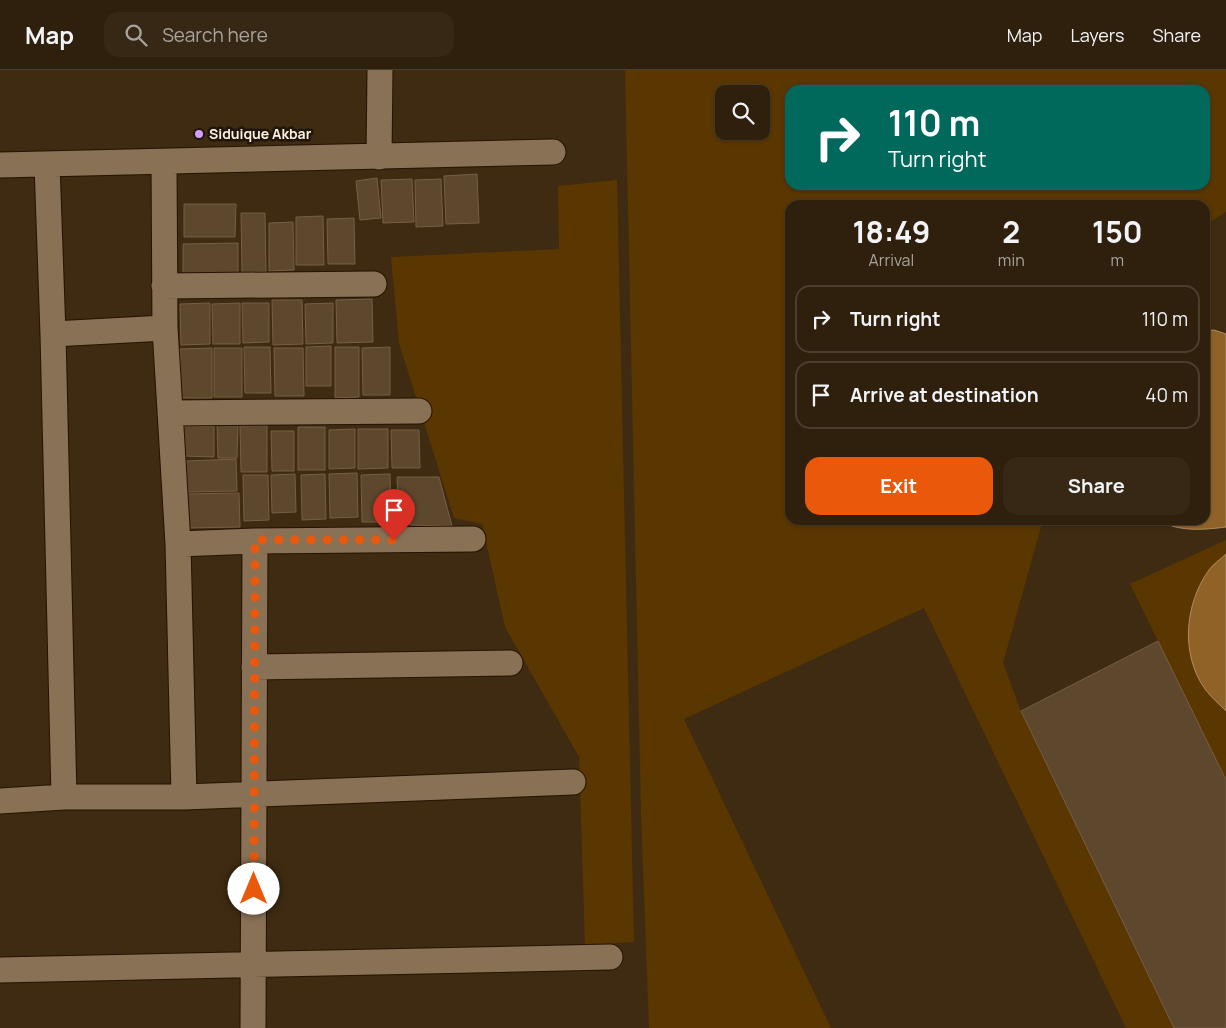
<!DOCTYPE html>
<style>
body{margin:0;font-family:Manrope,sans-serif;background:#372816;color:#f1f3f6;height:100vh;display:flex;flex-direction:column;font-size:19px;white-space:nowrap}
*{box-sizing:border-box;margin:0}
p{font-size:16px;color:#a7a39d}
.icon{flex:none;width:28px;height:28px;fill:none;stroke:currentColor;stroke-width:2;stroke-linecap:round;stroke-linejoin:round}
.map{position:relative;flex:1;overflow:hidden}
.sheet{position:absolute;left:785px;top:130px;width:425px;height:325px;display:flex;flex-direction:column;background:#2f200d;border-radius:15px;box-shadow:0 1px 4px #0004,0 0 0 1px #4a3e2e}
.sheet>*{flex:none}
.banner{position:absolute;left:785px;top:15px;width:425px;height:105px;border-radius:15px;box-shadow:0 1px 4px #0004,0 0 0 1px #4a3e2e;background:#00695c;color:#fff;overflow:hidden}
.fabs{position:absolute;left:715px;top:15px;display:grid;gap:10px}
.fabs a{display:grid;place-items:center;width:55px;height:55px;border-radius:10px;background:#2f200d;box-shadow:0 1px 4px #0004,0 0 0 1px #4a3e2e;font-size:25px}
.pin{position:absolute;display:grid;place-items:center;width:42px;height:42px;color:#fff;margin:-51px -21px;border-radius:50% 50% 50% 0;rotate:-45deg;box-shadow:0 0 5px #0007}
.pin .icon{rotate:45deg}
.me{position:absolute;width:55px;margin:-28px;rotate:0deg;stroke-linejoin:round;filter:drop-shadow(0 0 4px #0008)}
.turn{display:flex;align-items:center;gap:18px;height:105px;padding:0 20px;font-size:22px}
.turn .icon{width:65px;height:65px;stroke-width:2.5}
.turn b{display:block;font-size:35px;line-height:42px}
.eta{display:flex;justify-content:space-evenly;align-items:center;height:85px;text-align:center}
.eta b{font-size:30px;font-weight:700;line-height:35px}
.primary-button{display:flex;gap:10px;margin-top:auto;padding:10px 20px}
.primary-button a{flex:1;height:58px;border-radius:15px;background:#ea580c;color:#fff;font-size:20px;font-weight:700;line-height:58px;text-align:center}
.primary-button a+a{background:#372816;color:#f1f3f6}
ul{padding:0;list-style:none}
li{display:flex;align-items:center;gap:15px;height:68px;margin:0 10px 8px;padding:0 10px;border:2px solid #4a3e2e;border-radius:15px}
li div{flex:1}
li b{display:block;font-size:19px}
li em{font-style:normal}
header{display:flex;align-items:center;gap:30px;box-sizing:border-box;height:70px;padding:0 25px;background:#2f200d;border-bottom:1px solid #4a3e2e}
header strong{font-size:24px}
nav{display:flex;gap:28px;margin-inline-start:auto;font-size:18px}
.search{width:350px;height:45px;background:#372816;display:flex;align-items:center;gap:12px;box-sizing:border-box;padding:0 18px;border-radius:15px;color:#a7a39d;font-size:19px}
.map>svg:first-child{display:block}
.green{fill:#5a3600;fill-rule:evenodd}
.water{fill:#906227;stroke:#b18d5f}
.building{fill:#5d472d;stroke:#765f44}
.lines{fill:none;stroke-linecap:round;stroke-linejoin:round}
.street-casing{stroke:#251200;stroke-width:27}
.street{stroke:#897156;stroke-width:25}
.route{stroke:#ea580c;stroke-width:9;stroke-dasharray:0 16.2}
.poi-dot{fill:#d49cfc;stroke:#1f150b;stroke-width:2}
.labels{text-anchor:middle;stroke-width:5;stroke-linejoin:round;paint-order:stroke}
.poi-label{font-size:14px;font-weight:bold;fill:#fef0e1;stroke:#1f150b;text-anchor:start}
</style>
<header>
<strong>Map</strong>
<div class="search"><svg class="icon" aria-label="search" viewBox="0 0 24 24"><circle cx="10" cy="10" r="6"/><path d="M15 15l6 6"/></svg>Search here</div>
<nav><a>Map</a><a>Layers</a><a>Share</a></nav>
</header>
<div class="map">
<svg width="1226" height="958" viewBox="0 0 1226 958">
<rect width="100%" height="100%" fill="#3f2b11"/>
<!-- green -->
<path class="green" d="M625,0H1226V142L1205,155V135H790V450H1043L1003,593L1021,641L1174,958H1126L924,538L684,649L831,958H649L641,745ZM790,20H1205V115H790ZM724,24H761V61H724Z
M617,110L634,872L585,875L579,687L505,557L482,454L454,448L399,273L391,187L559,179L558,116Z
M1226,470V710L1130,514Z"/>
<!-- water -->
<path class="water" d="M1214,260L1226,264V457C1202,460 1179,462 1158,450H1205V261Z
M1226,484V641C1219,634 1211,627 1205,619C1180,584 1185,533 1209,500C1213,494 1221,489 1226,484Z"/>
<!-- building -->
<path class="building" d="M477,104L479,153L446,154L444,106Z
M377,108L381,148L360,150L356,111Z
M412,109L414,152L383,153L381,110Z
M441,109L443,156L416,157L415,110Z
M184,134H236L235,167H184Z
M241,143H265L266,202H242Z
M323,146L324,195H296V147Z
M354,148L355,194H328L327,149Z
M293,152L294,200L269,201V153Z
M238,173V207L183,208V174Z
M372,229L373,272L337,273L336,230Z
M272,230H302L303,274L273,275Z
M210,233V274L181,275L180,234Z
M240,233V274H213L212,234Z
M242,233H269V272L243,273Z
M333,233V273L306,274L305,234Z
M331,276V316H306V277Z
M244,277H270L271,323H245Z
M335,277H359V327L335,328Z
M390,277V325H363L362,278Z
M212,278V328H180V279Z
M214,278H242V327H214Z
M274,278H303L304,326H275Z
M217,354H238L237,388H218Z
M267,355V402H241L240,356Z
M183,356H214V387L183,386Z
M298,357H325V400H298Z
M355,359V398L329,399V360Z
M358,359H388V398L358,399Z
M391,360H419L420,398H392Z
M271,361H294V401H272Z
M236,389L237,421L187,422L186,391Z
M357,403L358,447L330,448L329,404Z
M295,404L296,442L272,443L271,405Z
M325,404L326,449L302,450L301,405Z
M390,404L391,452H362L361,405Z
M243,405H268L269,450L244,451Z
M397,407H439L452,456L410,455L408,442H395V429L398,428Z
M239,423L240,457L187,458V424Z
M1158,571L1226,710V958H1174L1021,641Z"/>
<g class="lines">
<!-- street casing -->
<g class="street-casing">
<path id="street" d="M379,87L380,0
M164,93L165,258L178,474L184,727
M47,94L53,264L64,727
M0,95L553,82
M164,216L374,214
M53,264L165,258
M170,343L419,341
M178,474L255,471L473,469
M254,597L510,593
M0,731L64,727H184L573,712
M0,900L610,887
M253,958L255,471"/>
</g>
<!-- street -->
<use href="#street" class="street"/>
</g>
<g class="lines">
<!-- route -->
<path class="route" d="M254,819L255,470H394"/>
</g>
<!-- markers -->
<circle class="poi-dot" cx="199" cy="64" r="5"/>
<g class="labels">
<!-- poi labels -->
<g class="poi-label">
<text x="209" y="69">Siduique Akbar</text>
</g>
</g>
</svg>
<div class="fabs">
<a><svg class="icon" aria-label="search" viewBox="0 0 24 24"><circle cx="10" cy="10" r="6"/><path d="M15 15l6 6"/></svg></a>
</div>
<div class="pin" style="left:394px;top:470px;background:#d93025"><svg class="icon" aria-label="arrive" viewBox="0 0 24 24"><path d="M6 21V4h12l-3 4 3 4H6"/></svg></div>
<svg class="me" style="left:254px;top:819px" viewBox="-20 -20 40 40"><circle r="19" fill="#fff"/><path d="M0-13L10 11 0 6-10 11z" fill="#ea580c"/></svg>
<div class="banner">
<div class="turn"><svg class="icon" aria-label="right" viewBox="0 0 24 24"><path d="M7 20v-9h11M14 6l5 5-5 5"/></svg><div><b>110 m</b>Turn right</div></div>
</div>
<section class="sheet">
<div class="eta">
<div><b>18:49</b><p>Arrival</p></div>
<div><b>2</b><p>min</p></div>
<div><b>150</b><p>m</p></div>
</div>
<ul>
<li><svg class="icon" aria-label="right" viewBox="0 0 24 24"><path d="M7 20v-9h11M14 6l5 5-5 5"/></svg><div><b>Turn right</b></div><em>110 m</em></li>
<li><svg class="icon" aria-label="arrive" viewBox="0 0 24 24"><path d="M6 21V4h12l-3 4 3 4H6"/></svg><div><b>Arrive at destination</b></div><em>40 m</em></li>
</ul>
<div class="primary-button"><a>Exit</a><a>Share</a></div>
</section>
</div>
